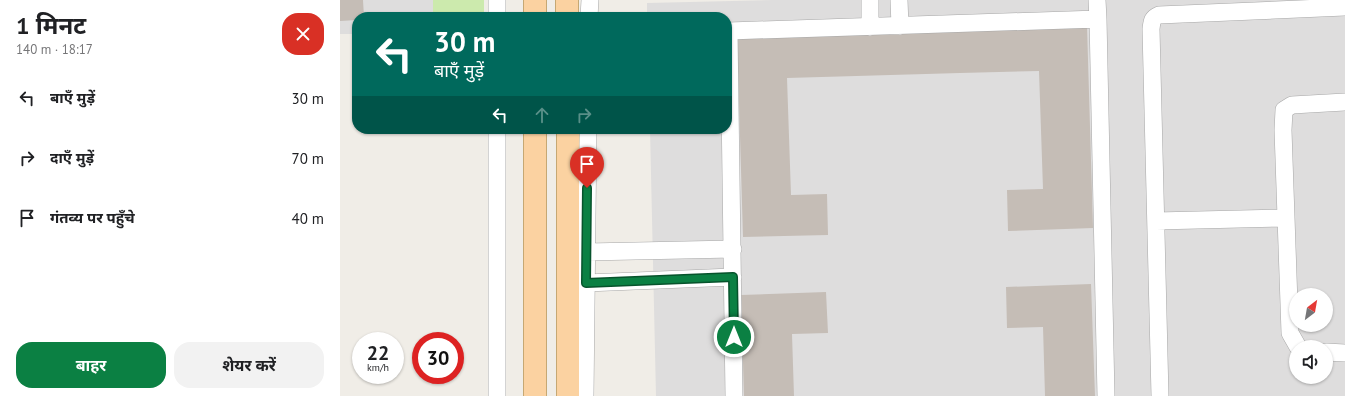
<!DOCTYPE html>
<html lang="hi">
<meta charset="utf-8">
<style>
body{margin:0;font-family:"PT Sans","Noto Sans Devanagari",sans-serif;background:#f2f2f2;color:#202124;height:100vh;display:flex;flex-direction:column;font-size:15px;white-space:nowrap}
*{box-sizing:border-box;margin:0}
p{font-size:13px;color:#757577}
.icon{flex:none;width:22px;height:22px;fill:none;stroke:currentColor;stroke-width:2;stroke-linecap:round;stroke-linejoin:round}
.map{position:relative;flex:1;overflow:hidden}
.drawer{display:flex;flex-direction:column;background:#fff;width:340px}
.drawer>*{flex:none}
.hud{position:absolute;left:12px;top:12px;width:380px;height:122px;border-radius:16px;box-shadow:0 1px 3px #0004;background:#00695c;color:#fff;overflow:hidden}
.needle{width:26px;rotate:31deg}
.tools{position:absolute;left:949px;top:288px;display:grid;gap:8px}
.tools a{display:grid;place-items:center;width:44px;height:44px;border-radius:50%;background:#fff;box-shadow:0 1px 3px #0004;font-size:20px}
.speed{position:absolute;left:12px;top:332px;display:flex;gap:8px;font-size:20px;font-weight:700;text-align:center}
.speed>*{display:grid;place-content:center;width:52px;height:52px;border-radius:50%;background:#fff;box-shadow:0 1px 3px #0004;line-height:1}
.speed small{font-size:10px;font-weight:400}
.speed .limit{border:6px solid #d22;background:#fff;color:#111}
.pin{position:absolute;display:grid;place-items:center;width:34px;height:34px;color:#fff;margin:-41px -17px;border-radius:50% 50% 50% 0;rotate:-45deg;box-shadow:0 0 4px #0007}
.pin .icon{rotate:45deg}
.me{position:absolute;width:44px;margin:-22px;rotate:0deg;stroke-linejoin:round;filter:drop-shadow(0 0 3px #0008)}
.turn{display:flex;align-items:center;gap:14px;height:84px;padding:0 16px;font-size:18px}
.turn .icon{width:52px;height:52px;stroke-width:2.5}
.turn b{display:block;font-size:28px;line-height:34px}
.lanes{display:flex;align-items:center;height:38px;padding:0 16px;background:#0003;justify-content:center;gap:20px;direction:ltr}
.lanes .off{opacity:.35}
.round{display:grid;place-items:center;flex:none;width:42px;height:42px;border-radius:16px;background:#f2f2f2}
.headline{display:flex;align-items:center;justify-content:space-between;height:68px;padding:0 16px}
h1{font-size:24px;font-weight:700;line-height:30px}
.button{display:flex;gap:8px;margin-top:auto;padding:8px 16px}
.button a{flex:1;height:46px;border-radius:16px;background:#0b8043;color:#fff;font-size:16px;font-weight:700;line-height:46px;text-align:center}
.button a+a{background:#f2f2f2;color:#202124}
ul{padding:0;list-style:none}
li{display:flex;align-items:center;gap:12px;height:60px;padding:0 16px}
li div{flex:1}
li b{display:block;font-size:15px}
li em{font-style:normal}
main{display:flex;flex:1;min-height:0}
.map>svg:first-child{display:block}
.residential{fill:#dedddd;fill-rule:evenodd}
.grass{fill:#cceaad}
.building{fill:#c5bdb6}
.lines{fill:none;stroke-linecap:round;stroke-linejoin:round}
.minor-casing{stroke:#a7a7a7;stroke-width:18}
.major-casing{stroke:#9b6401;stroke-width:23}
.minor{stroke:#fff;stroke-width:17}
.major{stroke:#fbd2a1;stroke-width:22}
.route-casing{stroke:#07532c;stroke-width:10}
.route{stroke:#0b8043;stroke-width:7}
</style>
<main>
<section class="drawer">
<div class="headline"><div><h1>1 मिनट</h1><p>140 m · 18:17</p></div><a class="round" style="background:#d93025;color:#fff"><svg class="icon" aria-label="close" viewBox="0 0 24 24"><path d="M6 6l12 12M18 6L6 18"/></svg></a></div>
<ul>
<li><svg class="icon" aria-label="left" viewBox="0 0 24 24"><path d="M17 20v-9H6M10 6l-5 5 5 5"/></svg><div><b>बाएँ मुड़ें</b></div><em>30 m</em></li>
<li><svg class="icon" aria-label="right" viewBox="0 0 24 24"><path d="M7 20v-9h11M14 6l5 5-5 5"/></svg><div><b>दाएँ मुड़ें</b></div><em>70 m</em></li>
<li><svg class="icon" aria-label="arrive" viewBox="0 0 24 24"><path d="M6 21V4h12l-3 4 3 4H6"/></svg><div><b>गंतव्य पर पहुँचे</b></div><em>40 m</em></li>
</ul>
<div class="button"><a>बाहर</a><a>शेयर करें</a></div>
</section>
<div class="map">
<svg width="1005" height="396" viewBox="0 0 1005 396">
<rect width="100%" height="100%" fill="#f0ede7"/>
<!-- residential -->
<path class="residential" d="M0,0H93V17H17V34H0Z
M433,0H1005V396H316L310,129H387V17H307V3ZM956,295H986V325H956ZM956,347H986V377H956Z"/>
<!-- grass -->
<path class="grass" d="M93,0H144V17H93Z"/>
<!-- building -->
<path class="building" d="M0,0H23L24,17H17V20L0,21Z
M747,26L753,228L668,231L667,190L703,189L699,71L620,73L447,78L451,195L487,194L488,235L403,237L397,35Z
M751,284L755,396H705L703,327L667,328L666,287Z
M486,292L488,333L452,334L454,396H404L401,295Z"/>
<g class="lines">
<!-- minor casing -->
<g class="minor-casing">
<path id="minor" d="M559,0L560,26
M757,0L758,19
M157,17V0
M249,17L250,0
M530,27V0
M816,221L946,218
M247,252L393,249
M246,283L393,277
M958,347L950,333L943,130L944,110L952,105L1005,102
M986,352L1005,353
M157,396V129
M245,396L248,129
M394,396L389,31L758,19L766,396
M820,396L811,29C812,21 812,18 819,15L1005,7"/>
</g>
<!-- major casing -->
<g class="major-casing">
<path id="major" d="M227,0V17
M195,17V0
M228,129V396
M195,396V129"/>
</g>
<!-- minor -->
<use href="#minor" class="minor"/>
<!-- major -->
<use href="#major" class="major"/>
</g>
<g class="lines">
<!-- route casing -->
<g class="route-casing">
<path id="route" d="M247,188L246,283L393,277L394,337"/>
</g>
<!-- route -->
<use href="#route" class="route"/>
</g>
</svg>
<div class="tools">
<a><svg class="needle" viewBox="-14 -14 28 28"><path d="M0-13l5 13h-10z" fill="#e53935"/><path d="M0 13l5-13h-10z" fill="#757577"/></svg></a>
<a><svg class="icon" aria-label="sound" viewBox="0 0 24 24"><path d="M4 9h4l5-4v14l-5-4H4zM17 9q2 3 0 6"/></svg></a>
</div>
<div class="speed"><div>22<small>km/h</small></div><div class="limit">30</div></div>
<div class="pin" style="left:247px;top:188px;background:#d93025"><svg class="icon" aria-label="arrive" viewBox="0 0 24 24"><path d="M6 21V4h12l-3 4 3 4H6"/></svg></div>
<svg class="me" style="left:394px;top:337px" viewBox="-20 -20 40 40"><circle r="17" fill="#0b8043" stroke="#fff" stroke-width="3"/><path d="M0-11L8 9 0 5-8 9z" fill="#fff"/></svg>
<div class="hud">
<div class="turn"><svg class="icon" aria-label="left" viewBox="0 0 24 24"><path d="M17 20v-9H6M10 6l-5 5 5 5"/></svg><div><b>30 m</b>बाएँ मुड़ें</div></div>
<div class="lanes"><svg class="icon" aria-label="left" viewBox="0 0 24 24"><path d="M17 20v-9H6M10 6l-5 5 5 5"/></svg><svg class="icon off" aria-label="ahead" viewBox="0 0 24 24"><path d="M12 20V5M6 11l6-6 6 6"/></svg><svg class="icon off" aria-label="right" viewBox="0 0 24 24"><path d="M7 20v-9h11M14 6l5 5-5 5"/></svg></div>
</div>
</div>
</main>
